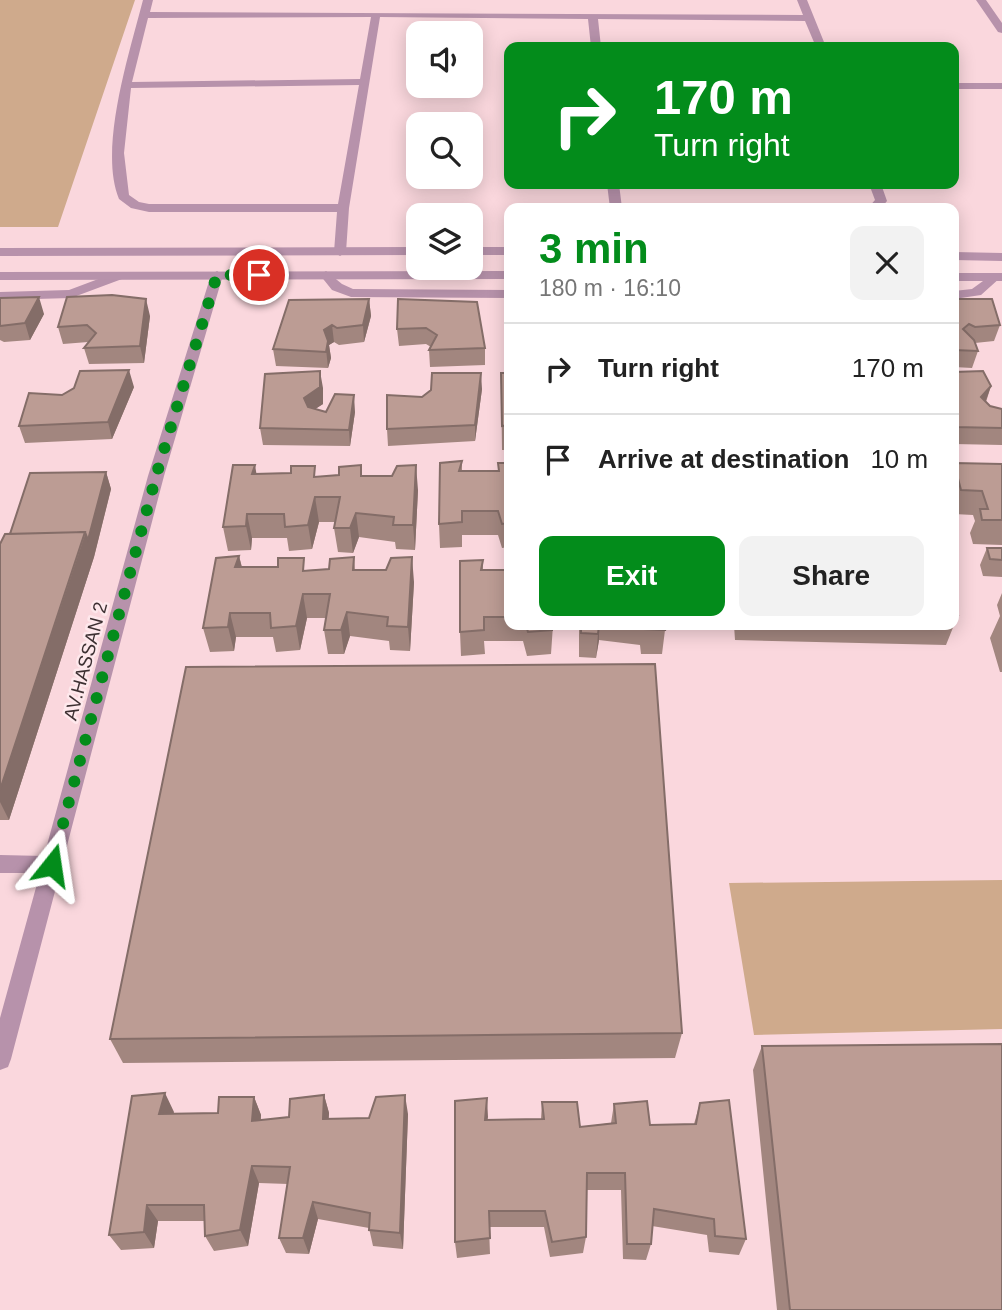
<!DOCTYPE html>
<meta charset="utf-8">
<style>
body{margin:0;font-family:Helvetica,sans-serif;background:#f2f2f2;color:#222;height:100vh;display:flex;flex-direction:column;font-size:26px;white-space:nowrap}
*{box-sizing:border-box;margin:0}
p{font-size:23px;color:#767676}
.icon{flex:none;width:38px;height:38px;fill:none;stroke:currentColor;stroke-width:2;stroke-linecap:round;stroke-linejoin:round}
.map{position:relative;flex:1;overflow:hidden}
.sheet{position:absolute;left:504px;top:203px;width:455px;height:427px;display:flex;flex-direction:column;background:#fff;border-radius:14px;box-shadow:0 4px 18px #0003}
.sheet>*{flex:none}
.guide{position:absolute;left:504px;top:42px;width:455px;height:147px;border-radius:14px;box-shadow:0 4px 18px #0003;background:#038c1b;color:#fff;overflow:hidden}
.buttons{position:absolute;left:406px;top:21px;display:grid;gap:14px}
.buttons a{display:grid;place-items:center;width:77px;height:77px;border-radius:14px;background:#fff;box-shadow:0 4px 18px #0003;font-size:35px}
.pin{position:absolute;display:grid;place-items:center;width:60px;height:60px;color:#fff;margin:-30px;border:4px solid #fff;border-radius:50%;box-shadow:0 2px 7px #0007}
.me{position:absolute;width:77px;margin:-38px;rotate:15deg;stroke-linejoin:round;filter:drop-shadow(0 0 5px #0008)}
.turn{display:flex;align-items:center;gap:24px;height:147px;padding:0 35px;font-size:32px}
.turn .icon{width:91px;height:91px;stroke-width:2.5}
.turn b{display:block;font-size:49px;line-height:60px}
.round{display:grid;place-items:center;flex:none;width:74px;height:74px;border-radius:14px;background:#f2f2f2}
.summary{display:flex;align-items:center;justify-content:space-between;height:119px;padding:0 35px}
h1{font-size:42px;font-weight:700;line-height:52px;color:#038c1b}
.cta{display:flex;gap:14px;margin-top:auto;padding:14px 35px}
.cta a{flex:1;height:80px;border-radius:14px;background:#038c1b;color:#fff;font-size:28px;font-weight:700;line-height:80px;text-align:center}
.cta a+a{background:#f2f2f2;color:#222}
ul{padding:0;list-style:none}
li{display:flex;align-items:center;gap:21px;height:91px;padding:0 35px;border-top:2px solid #e0e0e0}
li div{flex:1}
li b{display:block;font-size:26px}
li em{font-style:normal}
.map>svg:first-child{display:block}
.green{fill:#cfaa8c}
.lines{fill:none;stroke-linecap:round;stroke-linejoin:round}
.service{fill:#b792ab;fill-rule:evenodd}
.minor{fill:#b792ab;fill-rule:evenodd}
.tertiary{fill:#b792ab;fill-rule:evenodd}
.wall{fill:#a2867f}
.shaded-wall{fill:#846d68}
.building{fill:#bc9c94;stroke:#846d68;stroke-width:2}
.route{stroke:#038c1b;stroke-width:12;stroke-dasharray:0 21.6}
.labels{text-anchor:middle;stroke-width:5;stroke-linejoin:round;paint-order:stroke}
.street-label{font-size:19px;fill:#3d3032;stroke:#fee8ec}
</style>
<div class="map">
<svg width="1002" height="1310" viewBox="0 0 1002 1310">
<rect width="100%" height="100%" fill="#fad7dd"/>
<!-- green -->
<path class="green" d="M0,0H135L58,227H0Z
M1002,880V1029L754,1035L729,883Z"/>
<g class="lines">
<!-- service -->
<path class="service" d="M326,271L342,284L353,289L509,290V298L351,297L332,290L320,275Z
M117,272L124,276L122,279L71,298L0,300V292L69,290Z
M994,273L1001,277L981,295L954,299V291L972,289Z"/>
<!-- minor -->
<path class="minor" d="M143,0H153L150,12L803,15L797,0H807L826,47H816L805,21L598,19L601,47H591L588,19L380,17L349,208L346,252L340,256L334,252L337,212H149L131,208L119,199C98,149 130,51 143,0ZM371,17L360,79L132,82L148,18ZM359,85L338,204H149L139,202L129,195L124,153L131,88Z
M976,0H986L1002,23V33L998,32Z
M954,83H1002V89H954Z
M607,184H619L622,208H610Z
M869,184H881L887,201L881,208H868L875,200Z
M217,271L223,275L164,476L11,1059L8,1067L0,1070V1018L40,873H0V855L44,856L148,476L211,275Z"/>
<!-- tertiary -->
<path class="tertiary" d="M418,247V255L0,256V248Z
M471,247H509V255H471Z
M954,252L1002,253V261L954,260Z
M509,271V279L0,280V272Z
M954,273H1002V281H954Z"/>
</g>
<!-- wall -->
<path class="wall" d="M0,298L44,314L30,340L4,342L0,340Z
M369,299L371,316L364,342L339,345L334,342L329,345L331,358L328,368L276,366L273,349Z
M398,299L485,348V365L430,367L429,350L431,347L426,344L399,346L397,329Z
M954,299L1000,325L994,341L975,343L978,351L972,368L954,367Z
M150,316L144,363L89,364L84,348L88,342L63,344L58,327Z
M954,372L991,386L986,402L990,406L1002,409V445L954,444Z
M501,373H509V450H502Z
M134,387L112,439L25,443L19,426L62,395Z
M323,388V404L315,409L326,412H355L350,446L263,445L260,428Z
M482,389L475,441L388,446L387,429L422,397Z
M462,461V471H498V463H509V547L502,548L498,535H462V547L440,548L439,524Z
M954,463L1002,464V545L973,544L970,533L975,521L973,515L954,514Z
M106,472L111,489L94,557L9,820H0V544L10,534Z
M257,474L316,477L363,476L418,490L415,550L396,549L395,542L359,537L353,553L338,552L334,528L336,522H319L312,549L289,551L287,538H252L251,550L228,551L223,527Z
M987,548H1002V577L983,576L980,565Z
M239,556L242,567L306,570L329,569L354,557L355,570L414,582L410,651L390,650L389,641L350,636L344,654H328L324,630L326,618H307L300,650L276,652L273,637H236L234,651L210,652L203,628Z
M483,560V570H509V625H553L551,654L527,656L523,641H484L485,654L461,656L460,632Z
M1002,593V672H1000L990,638L1000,616L997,605Z
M954,600L958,615L946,645L735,640L734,625H954Z
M579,625H664L665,630L662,654H641L640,645L599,640L596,658L579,657Z
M682,1033L675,1058L123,1063L110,1039Z
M762,1046L1002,1310H777L753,1070Z
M324,1095L329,1113L328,1119L369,1118L408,1114L403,1249L373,1246L369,1228L318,1219L309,1254L286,1253L279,1238L288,1184L259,1183L248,1246L214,1251L205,1236V1221H158L154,1248L121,1250L109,1235L174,1112V1113H218L254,1097L261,1115V1120L289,1117Z
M542,1102L580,1127L611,1123L614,1104L650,1125L694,1124L700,1103L746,1239L739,1255L709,1252L707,1235L652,1226L651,1244L646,1260L623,1259L621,1190H587L586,1237L583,1253L550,1257L544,1227H489L490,1254L457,1258L455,1242L488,1117L487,1120L541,1119Z"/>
<!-- shaded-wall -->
<path class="shaded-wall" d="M39,297L44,314L30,340L25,323Z
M146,299L150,316L144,363L140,346Z
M369,299L371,316L364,342L363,325Z
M332,325L334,342L329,345L331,358L328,368L324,330Z
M129,370L134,387L112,439L108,422Z
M320,371L323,388V404L306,415L304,398Z
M481,373L482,389L475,441V425Z
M991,386L985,403L981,397Z
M354,395L355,412L350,446L349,430Z
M255,465L259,489L252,474Z
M416,465L418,490L415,550L413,525Z
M106,472L111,489L94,557L9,820L0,802V790Z
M315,497L319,522L312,549L308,525Z
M356,513L359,537L353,553L350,528Z
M247,514L252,538L251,550L246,526Z
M239,556L245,581L235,567Z
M412,557L414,582L410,651L408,627Z
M303,594L307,618L300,650L296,626Z
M347,612L350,636L344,654L341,630Z
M230,613L236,637L234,651L228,627Z
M599,625V640L596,658L598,634Z
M165,1093L174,1112L169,1132L159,1114Z
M324,1095L329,1113L328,1137L323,1119Z
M405,1095L408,1114L403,1249L400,1233Z
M254,1097L261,1115L259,1139L252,1121Z
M487,1098L488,1117L485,1138V1120Z
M252,1166L259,1183L248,1246L240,1230Z
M313,1202L318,1219L309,1254L303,1238Z
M147,1205L158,1221L154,1248L144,1232Z"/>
<!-- building -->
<path class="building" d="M112,295L146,299L140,346L84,348L96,333L87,325L58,327L67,297Z
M39,297L25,323L0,326V298Z
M369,299L363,325L337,328L332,325L324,330L328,341L326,352L273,349L289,300Z
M398,299L477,302L485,348L429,350L437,335L426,328L397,329Z
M954,299H992L1000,325L975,327L969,324L963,329L974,340L978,351L954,350Z
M129,370L108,422L19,426L29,393L62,395L74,388L80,371Z
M320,371V387L304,398L308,407L326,412L335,394L354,395L349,430L260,428L265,374Z
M983,371L991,386L981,397L990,406L1002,409V428L954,427V372Z
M432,373H481L475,425L387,429V395L422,397L431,390Z
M501,373H509V425L502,426Z
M462,461L459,471H499L498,463H509V523L502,524L498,511H462V522L439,524L440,463Z
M954,463L1002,464V520H982L980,509H988L982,491L961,490Z
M233,465H255L252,474L291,473V466H315L314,477L339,475V467L361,465V476H392L397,466L416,465L413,525H393L394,517L356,513L350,528H334L340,497H315L308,525L285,527L284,514H247L246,526L223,527Z
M106,472L88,540L85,532L10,534L30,473Z
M85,532L0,790V544L5,534Z
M987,548H1002V560L990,559Z
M239,556L235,567H278V558H304L303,571L329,569L330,559L354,557L353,570H386L391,558L412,557L408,627L387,626L388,617L347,612L341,630H324L330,594H303L296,626L271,628L270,613H230L228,627L203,628L216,558Z
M483,560L481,570H509V617H484V630L460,632V561Z
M954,600L958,615H954Z
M526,625H552V630L528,632Z
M581,625H599L598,634L581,633Z
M643,625H664L665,630L644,629Z
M655,664L682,1033L110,1039L186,667Z
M1002,1044V1310H790L762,1046Z
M165,1093L159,1114L218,1113L219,1097H254L252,1121L289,1117L290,1099L324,1095L323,1119L369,1118L376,1097L405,1095L400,1233L369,1230L370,1213L313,1202L303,1238H279L290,1167L252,1166L240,1230L205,1236L204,1205H147L144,1232L109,1235L132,1096Z
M487,1098L485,1120L544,1119L542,1102H577L580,1127L616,1123L614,1104L647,1101L650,1125L696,1124L700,1103L729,1100L746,1239L715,1236L714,1219L654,1209L651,1244H627L625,1173H587L586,1237L552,1242L545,1211H489L490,1238L455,1242V1101Z"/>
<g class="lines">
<!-- route -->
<path class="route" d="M52,865L156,476L217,275H259"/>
</g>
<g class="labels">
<!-- street labels -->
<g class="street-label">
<text transform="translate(85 661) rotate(-75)" y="7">AV.HASSAN 2</text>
</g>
</g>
</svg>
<div class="buttons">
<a><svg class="icon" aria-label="sound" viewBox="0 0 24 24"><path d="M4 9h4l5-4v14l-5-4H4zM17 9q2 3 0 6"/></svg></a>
<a><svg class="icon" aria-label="search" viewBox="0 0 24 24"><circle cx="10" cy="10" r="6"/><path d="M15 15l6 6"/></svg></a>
<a><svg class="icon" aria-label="layers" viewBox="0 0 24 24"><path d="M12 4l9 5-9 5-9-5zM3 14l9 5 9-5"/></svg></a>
</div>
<div class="pin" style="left:259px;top:275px;background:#d93025"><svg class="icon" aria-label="arrive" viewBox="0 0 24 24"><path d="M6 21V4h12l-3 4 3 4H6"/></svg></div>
<svg class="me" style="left:52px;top:865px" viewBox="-20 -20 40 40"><path d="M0-17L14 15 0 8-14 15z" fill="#038c1b" stroke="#fff" stroke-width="4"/></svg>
<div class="guide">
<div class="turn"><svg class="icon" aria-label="right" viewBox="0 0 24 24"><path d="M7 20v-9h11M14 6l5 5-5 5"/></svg><div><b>170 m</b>Turn right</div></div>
</div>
<section class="sheet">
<div class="summary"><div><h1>3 min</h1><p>180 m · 16:10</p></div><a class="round"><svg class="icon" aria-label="close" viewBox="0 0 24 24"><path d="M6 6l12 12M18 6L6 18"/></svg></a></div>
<ul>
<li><svg class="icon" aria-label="right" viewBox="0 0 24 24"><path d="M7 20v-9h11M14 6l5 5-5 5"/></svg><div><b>Turn right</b></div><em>170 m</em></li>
<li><svg class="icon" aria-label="arrive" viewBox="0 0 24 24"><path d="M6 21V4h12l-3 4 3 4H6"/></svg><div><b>Arrive at destination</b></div><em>10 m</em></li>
</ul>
<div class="cta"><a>Exit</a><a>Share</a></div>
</section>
</div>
